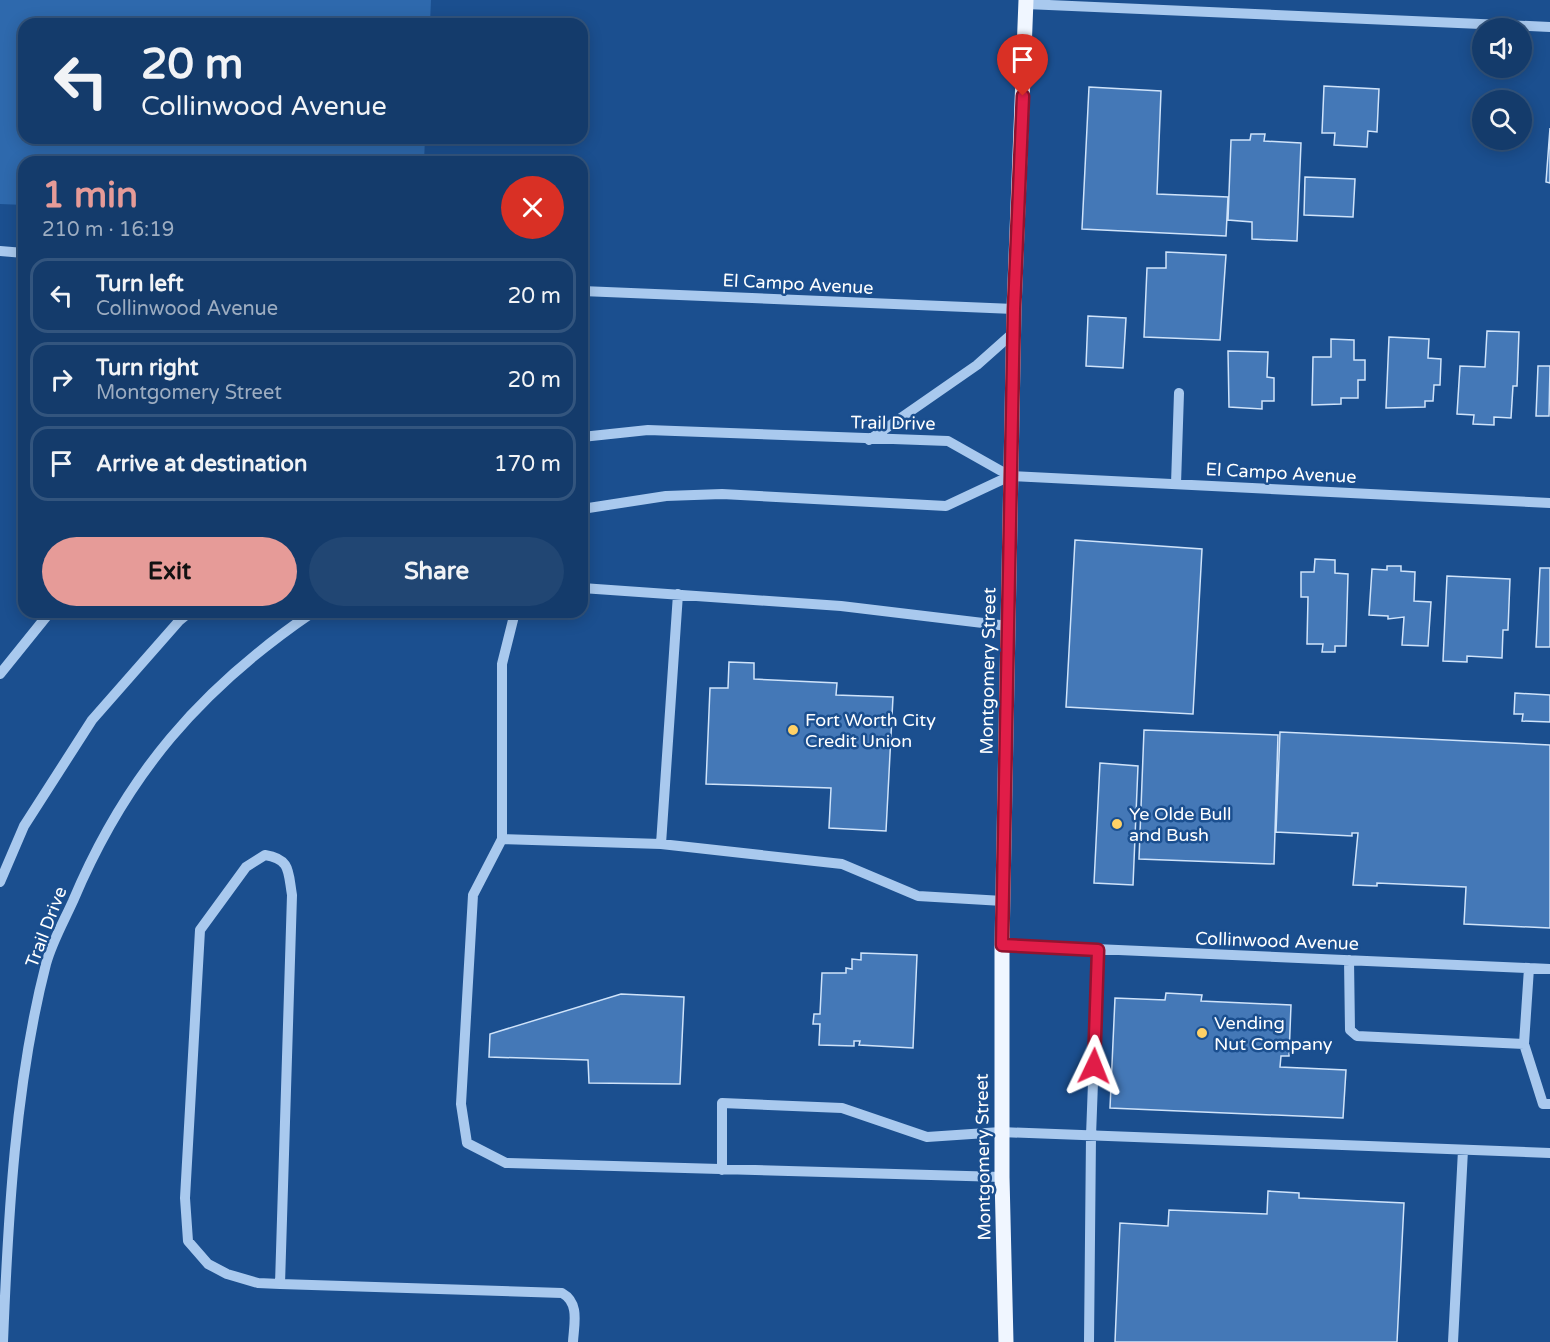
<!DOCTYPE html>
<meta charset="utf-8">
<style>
body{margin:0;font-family:"Varela Round",sans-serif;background:#214673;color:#f1f3f6;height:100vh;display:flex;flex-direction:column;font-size:22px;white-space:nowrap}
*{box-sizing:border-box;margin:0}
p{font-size:20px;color:#9dadc1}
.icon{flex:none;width:33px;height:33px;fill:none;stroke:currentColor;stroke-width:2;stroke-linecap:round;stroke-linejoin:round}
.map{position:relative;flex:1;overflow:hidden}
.side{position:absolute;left:18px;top:156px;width:570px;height:462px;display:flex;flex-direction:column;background:#143b6b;border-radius:18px;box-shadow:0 3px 15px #0003,0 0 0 2px #33557e}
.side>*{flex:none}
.top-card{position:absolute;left:18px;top:18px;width:570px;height:126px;border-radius:18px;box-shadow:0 3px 15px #0003,0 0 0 2px #33557e;background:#143b6b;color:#f1f3f6;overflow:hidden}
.tools{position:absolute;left:1472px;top:18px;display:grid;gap:12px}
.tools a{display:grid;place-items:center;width:60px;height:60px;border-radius:50%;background:#143b6b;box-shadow:0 3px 15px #0003,0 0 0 2px #33557e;font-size:30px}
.pin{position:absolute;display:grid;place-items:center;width:51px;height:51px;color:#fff;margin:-62px -26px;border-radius:50% 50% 50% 0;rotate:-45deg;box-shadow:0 0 6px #0007}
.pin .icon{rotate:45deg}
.me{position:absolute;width:66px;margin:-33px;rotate:2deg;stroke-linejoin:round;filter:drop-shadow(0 0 4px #0008)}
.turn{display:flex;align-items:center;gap:21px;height:126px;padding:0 24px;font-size:27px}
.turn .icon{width:78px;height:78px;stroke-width:2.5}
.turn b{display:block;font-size:42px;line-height:51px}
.round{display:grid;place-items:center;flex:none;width:63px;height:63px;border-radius:32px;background:#214673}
.head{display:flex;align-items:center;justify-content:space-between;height:102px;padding:0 24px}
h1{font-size:36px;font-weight:700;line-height:45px;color:#e69b98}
.cta{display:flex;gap:12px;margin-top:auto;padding:12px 24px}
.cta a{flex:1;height:69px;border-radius:36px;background:#e69b98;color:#111;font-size:24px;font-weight:700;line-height:69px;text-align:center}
.cta a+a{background:#214673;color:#f1f3f6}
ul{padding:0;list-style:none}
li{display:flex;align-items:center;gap:18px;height:75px;margin:0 12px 9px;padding:0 12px;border:3px solid #33557e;border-radius:18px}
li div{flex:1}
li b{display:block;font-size:22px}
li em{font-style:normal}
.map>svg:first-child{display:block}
.green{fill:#2e69ad}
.building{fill:#4478b7;stroke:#cfe3fa;stroke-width:1.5}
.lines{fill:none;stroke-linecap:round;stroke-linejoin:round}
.minor{stroke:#a9c9ee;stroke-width:10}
.major{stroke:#f0f6ff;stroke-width:15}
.route-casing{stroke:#92132f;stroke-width:15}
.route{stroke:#e11d48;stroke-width:10}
.poi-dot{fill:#ffd166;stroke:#1b4f8f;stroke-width:2}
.labels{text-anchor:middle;stroke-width:5;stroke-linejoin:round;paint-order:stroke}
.street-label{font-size:18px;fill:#fff;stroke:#1b4f8f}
.poi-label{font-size:18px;fill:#fff;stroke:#1b4f8f;text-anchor:start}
</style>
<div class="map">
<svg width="1550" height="1342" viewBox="0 0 1550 1342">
<rect width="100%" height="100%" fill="#1b4f8f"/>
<!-- green -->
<path class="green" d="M0,0H431L430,24H24V138H425L424,162H24V205L0,204Z"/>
<!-- building -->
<path class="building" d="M1324,86L1379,89L1377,132L1368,131L1367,147L1334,145L1335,133H1322Z
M1089,87L1161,91L1157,194L1228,197L1226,236L1082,229Z
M1550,128V183L1546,182Z
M1251,134H1265L1264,141L1301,143L1297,241L1252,239V222L1228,220L1231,140H1250Z
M1305,177L1355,179L1353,217L1304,215Z
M1166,252L1226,255L1220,340L1144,337L1147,268H1166Z
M1088,316L1126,318L1123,368L1086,366Z
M1487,331L1519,332L1517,386H1513L1511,418L1494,417V425L1473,424L1474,415L1457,414L1460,366L1485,367Z
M1389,337L1429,339L1428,358L1441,359L1440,385H1434L1433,401H1425V407L1386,408Z
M1331,339L1354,340V360H1365V380H1358V398H1341V404L1312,405L1313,357H1331Z
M1228,351L1268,352L1267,377L1274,378V401H1262V409L1229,407Z
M1538,366H1550L1549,416H1536Z
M1075,540L1202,549L1193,714L1066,707Z
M1315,559L1335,560V573L1348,574L1346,646H1335V652H1322L1323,644H1307L1308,597H1301V572H1314Z
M1387,566H1401V571L1415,572L1414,601L1431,602L1428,646L1402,645L1404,617L1388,619V616L1369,615L1372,569L1387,570Z
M1540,568H1550V647H1536Z
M1447,576L1510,579L1508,630H1503L1502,658L1467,656V662L1443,661Z
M729,662L754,663V679L837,683L836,695L893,697L886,831L829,828L831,788L706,784L710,688H728Z
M1515,693L1550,695V722L1522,721L1523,714H1514Z
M1144,730L1278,735L1274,864L1139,859Z
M1280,732L1550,745V928L1464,924L1466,887L1377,883V886L1353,885L1358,833H1352V836L1276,832Z
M1100,763L1138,766L1133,885L1094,883Z
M861,953L917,955L913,1048L859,1045L860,1041H854V1046L819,1045L820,1024H813L814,1014H820L822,973H846V968L852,969V959L861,960Z
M1166,993L1202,995L1201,1001L1291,1005L1289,1056H1281L1280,1067L1346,1070L1343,1118L1110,1108L1115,998L1165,1000Z
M621,994L684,997L680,1084L589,1083L588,1060L489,1057L490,1034Z
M1268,1191L1299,1193V1198L1404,1203L1397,1342H1115L1120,1223L1168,1226L1169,1210L1267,1214Z"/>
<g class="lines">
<!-- minor -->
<path class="minor" d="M1026,4L1550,27
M0,251L24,253
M582,291L1014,309
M582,437L648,430L948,441L1010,476
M869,440L977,365L1013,333
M1176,484L1179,393
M582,509L666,496L722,494L946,506L1010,476L1550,503
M582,588L841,606L1008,626
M515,612L502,664V839L661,844L842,864L918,896L1003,901
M0,674L50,612
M502,839L473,895L461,1104L467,1143L506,1163L1002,1177
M661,844L678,594
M0,882L24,826L92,720L179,621L190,612
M1002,945L1550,969
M1349,960L1350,1030L1357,1036L1524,1044L1529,968
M1524,1044L1543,1104H1550
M722,1170V1103L842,1108L927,1137L1001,1132L1550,1153
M280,1284L292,895C288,872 291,859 265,855L246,867L200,930L185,1198L188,1241L208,1264L227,1274L258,1283L280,1284L562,1293C580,1303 574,1324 573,1342
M3,1342C8,1218 15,1084 46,964C52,942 64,921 73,901C126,775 200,689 313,612
M1089,1342L1091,1136L1098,949
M1453,1342L1463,1150"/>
<!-- major -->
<path class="major" d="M1006,1342L1002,1177V945L1014,309L1026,0"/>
</g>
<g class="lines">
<!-- route casing -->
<g class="route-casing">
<path id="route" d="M1023,96L1014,309L1002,945L1098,950L1094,1066"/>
</g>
<!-- route -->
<use href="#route" class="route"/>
</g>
<!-- markers -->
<g class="poi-dot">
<circle cx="793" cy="730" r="6"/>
<circle cx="1117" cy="824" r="6"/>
<circle cx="1202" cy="1033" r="6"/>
</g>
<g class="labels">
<!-- street labels -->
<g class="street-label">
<text transform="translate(798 284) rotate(3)" y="6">El Campo Avenue</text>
<text transform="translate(893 423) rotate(1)" y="6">Trail Drive</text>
<text transform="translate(1281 473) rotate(3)" y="6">El Campo Avenue</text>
<text transform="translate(988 671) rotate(-89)" y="6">Montgomery Street</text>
<text transform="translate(46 927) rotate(-69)" y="6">Trail Drive</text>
<text transform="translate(1277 941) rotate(2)" y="6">Collinwood Avenue</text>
<text transform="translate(983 1157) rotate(-91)" y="6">Montgomery Street</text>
</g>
<!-- poi labels -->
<g class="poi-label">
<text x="805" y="726">Fort Worth City<tspan x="805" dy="21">Credit Union</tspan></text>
<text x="1129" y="820">Ye Olde Bull<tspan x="1129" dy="21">and Bush</tspan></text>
<text x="1214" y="1029">Vending<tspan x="1214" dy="21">Nut Company</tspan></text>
</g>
</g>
</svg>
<div class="tools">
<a><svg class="icon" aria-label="sound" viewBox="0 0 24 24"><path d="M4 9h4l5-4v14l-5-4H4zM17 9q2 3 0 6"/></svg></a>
<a><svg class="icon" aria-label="search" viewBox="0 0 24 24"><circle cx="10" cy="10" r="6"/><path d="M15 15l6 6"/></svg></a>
</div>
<div class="pin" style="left:1023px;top:96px;background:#d93025"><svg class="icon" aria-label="arrive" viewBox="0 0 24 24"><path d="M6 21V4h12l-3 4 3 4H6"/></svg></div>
<svg class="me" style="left:1094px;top:1066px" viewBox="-20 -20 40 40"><path d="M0-17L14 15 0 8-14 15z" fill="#e11d48" stroke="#fff" stroke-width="4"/></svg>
<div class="top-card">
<div class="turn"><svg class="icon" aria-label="left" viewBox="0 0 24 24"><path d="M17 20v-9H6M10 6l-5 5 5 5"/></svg><div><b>20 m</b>Collinwood Avenue</div></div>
</div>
<section class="side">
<div class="head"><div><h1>1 min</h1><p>210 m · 16:19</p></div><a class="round" style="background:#d93025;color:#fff"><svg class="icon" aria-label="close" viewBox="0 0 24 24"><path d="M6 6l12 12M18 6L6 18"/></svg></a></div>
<ul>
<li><svg class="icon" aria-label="left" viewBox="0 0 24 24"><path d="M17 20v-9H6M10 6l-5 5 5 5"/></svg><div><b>Turn left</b><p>Collinwood Avenue</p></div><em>20 m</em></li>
<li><svg class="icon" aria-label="right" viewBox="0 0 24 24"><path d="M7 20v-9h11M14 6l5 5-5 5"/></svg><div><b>Turn right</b><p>Montgomery Street</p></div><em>20 m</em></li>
<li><svg class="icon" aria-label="arrive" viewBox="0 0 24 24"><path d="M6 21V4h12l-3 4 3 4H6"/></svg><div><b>Arrive at destination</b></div><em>170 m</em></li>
</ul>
<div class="cta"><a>Exit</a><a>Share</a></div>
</section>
</div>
